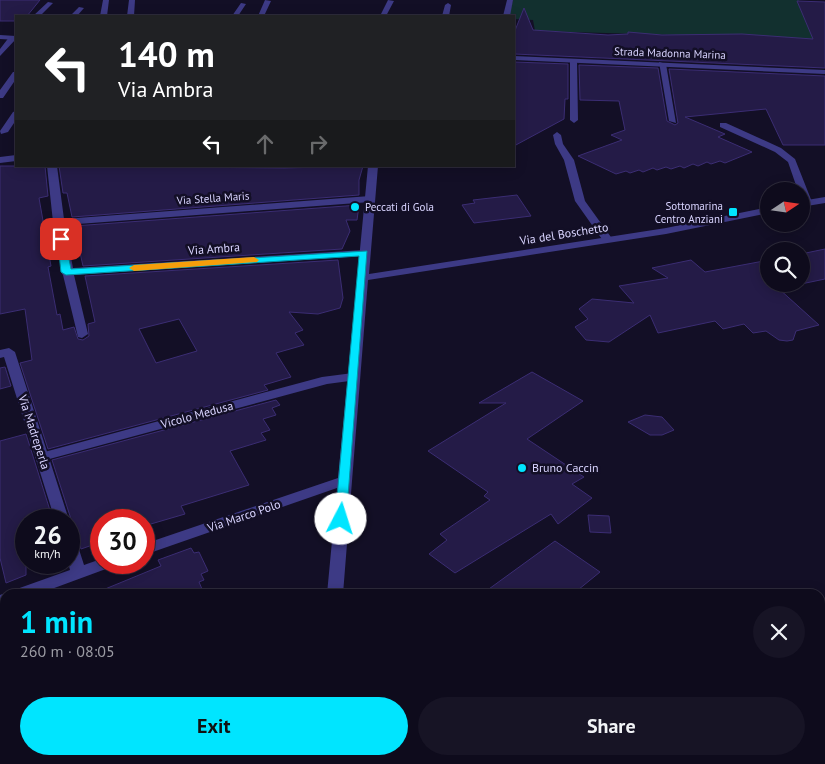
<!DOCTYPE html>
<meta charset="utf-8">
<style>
body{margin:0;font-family:"PT Sans",sans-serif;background:#171425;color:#f1f3f6;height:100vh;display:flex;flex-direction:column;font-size:19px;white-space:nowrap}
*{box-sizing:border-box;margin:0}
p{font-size:16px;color:#9b9ba3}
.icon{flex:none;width:28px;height:28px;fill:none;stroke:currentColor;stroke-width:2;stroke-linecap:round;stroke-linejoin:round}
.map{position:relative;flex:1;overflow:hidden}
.details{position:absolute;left:0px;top:589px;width:825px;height:176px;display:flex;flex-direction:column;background:#0e0b1c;border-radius:15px 15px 0 0;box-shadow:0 2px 12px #0003,0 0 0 1px #2e2b3b}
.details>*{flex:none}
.guide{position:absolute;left:15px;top:15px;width:500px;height:152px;border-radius:0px;box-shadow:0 2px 12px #0003,0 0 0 1px #2e2b3b;background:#202124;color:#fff;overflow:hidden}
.needle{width:32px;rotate:77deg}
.fabs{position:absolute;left:760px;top:182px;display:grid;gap:10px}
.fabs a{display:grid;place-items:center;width:50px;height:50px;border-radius:50%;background:#0e0b1c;box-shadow:0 2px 12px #0003,0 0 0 1px #2e2b3b;font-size:25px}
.speed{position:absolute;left:15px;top:509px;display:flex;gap:10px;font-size:25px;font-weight:700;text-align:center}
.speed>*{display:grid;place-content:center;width:65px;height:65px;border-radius:50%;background:#0e0b1c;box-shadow:0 2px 12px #0003,0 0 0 1px #2e2b3b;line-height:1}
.speed small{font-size:12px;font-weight:400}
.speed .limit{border:8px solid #d22;background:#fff;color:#111}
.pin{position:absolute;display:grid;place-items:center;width:42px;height:42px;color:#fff;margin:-21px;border-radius:10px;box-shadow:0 2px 8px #0006}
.me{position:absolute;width:55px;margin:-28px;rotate:5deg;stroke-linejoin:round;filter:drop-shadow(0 0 4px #0008)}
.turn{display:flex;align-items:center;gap:18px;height:105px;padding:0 20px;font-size:22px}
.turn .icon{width:65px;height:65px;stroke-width:2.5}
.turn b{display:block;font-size:35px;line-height:42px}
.lanes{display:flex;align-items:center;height:48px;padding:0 20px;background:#0003;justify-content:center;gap:25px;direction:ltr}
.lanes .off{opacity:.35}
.round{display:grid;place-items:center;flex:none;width:52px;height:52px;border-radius:26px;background:#171425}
.head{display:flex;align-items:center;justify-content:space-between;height:85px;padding:0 20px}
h1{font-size:30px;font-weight:800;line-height:38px;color:#00e5ff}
.action{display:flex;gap:10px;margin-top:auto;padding:10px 20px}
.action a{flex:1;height:58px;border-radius:30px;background:#00e5ff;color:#111;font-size:20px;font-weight:800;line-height:58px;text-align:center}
.action a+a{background:#171425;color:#f1f3f6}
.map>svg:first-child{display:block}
.green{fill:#12302f}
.building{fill:#241b47;stroke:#3b2d73;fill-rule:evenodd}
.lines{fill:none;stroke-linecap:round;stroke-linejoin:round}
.service{fill:#3d3a85;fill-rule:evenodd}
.minor{fill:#3d3a85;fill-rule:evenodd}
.tertiary{fill:#3d3a85;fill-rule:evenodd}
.route{fill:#00e5ff;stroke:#0095a6}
.slow{fill:#f59e0b}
.poi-dot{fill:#00e5ff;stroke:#130f26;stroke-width:2}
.labels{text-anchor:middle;stroke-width:5;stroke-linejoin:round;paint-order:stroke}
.far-street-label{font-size:11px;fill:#d9d4ff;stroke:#130f26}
.far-poi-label{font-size:11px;fill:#d9d4ff;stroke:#130f26;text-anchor:end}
.street-label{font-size:12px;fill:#d9d4ff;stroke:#130f26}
.poi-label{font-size:12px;fill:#d9d4ff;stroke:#130f26;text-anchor:start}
</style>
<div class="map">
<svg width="825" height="764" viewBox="0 0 825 764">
<rect width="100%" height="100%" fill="#130f26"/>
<!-- green -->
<path class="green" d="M513,0H799L815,39L535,31L533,20L514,19V16H508Z"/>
<!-- building -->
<path class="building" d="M0,0H40L27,16H16V21H0Z
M797,1L825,2V68L514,54V33L524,8L533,30L608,35L628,34V32L662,35L742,34L813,39Z
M514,62L568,64V99H565L564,119L514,146Z
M579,65L658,68L667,121L675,125L678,123L669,69L825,76V145H783L766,109L685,117L725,134L718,137L752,152L725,163L720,161L711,164L707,162L698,166L693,164L684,168L680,166L671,169L666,167L657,170L653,168L643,172L639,170L630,173L626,171L616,174L578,156L622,140L611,135L625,130L619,101L580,100Z
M0,166H45L48,196L39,198L51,266L48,267L57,315L60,314L63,330L74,327L78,339L83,340L89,336L88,324L95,322L85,276L338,260L343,298L340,308L318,314L289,312L303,330L295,333L304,345L276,353L291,377L264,385L268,390L48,449L20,363L32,360L25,309L0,314ZM179,319L197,351L156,363L139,329Z
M59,166L284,168L363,166L359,180V195L72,217L67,193H63Z
M517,195L531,216L474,223L462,205L475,203L473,200Z
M359,205L357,220H346L350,231L342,249L83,266L74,226Z
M825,249V279L801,284V254Z
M691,260L705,272L769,260V284H801L778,288L819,325L796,331L793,340L787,341L779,340L766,331L753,333L744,324L723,329L715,321L658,333L650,315L609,342L586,340L575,327L588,319L579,309L592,299L634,303L619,286L668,278L652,268Z
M5,367L11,386L0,389V368Z
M532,372L583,401L527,439L584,477L572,484L592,498L558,524L551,514L455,573L429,554L447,540L440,534L490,500L484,496L488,492L428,451L506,403H479Z
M276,400L280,405L272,408L276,415L263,419L270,430L261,433L266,440L230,451L249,485L181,506L185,514L144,526V520H101V542L81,549L76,535L70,533L69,530L71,519L52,460Z
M645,415L662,417L674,430L662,435H650L628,422Z
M26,434L53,520H26V575L6,583L0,558V441Z
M588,515L609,516L611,533L590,532Z
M555,541L600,572L573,594H482Z
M191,548L194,553L199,552L208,571L201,574L204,580L199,582L202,589L192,594H93L161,566L158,560Z"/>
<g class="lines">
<!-- service -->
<path class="service" d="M507,0H513L510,16H503Z
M10,36H16V39L0,56V49Z
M13,72H16V79L3,98H0V90Z
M16,111V120L8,132L1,134L0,131L13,112Z
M720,123H726L781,148L795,159L812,202L810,204H804L801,191H798L788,162L775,152L720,127Z
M557,132L561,135L563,144L574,160L585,201L613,240L612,242H604L575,201L564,160L555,144L553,135Z
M47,166H57L64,219L370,196L375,199L370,202L65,225L73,268L364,250L369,253L364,256L74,275L88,334L82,338L78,337L63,275L61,272L62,270L53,222Z
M353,373L357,374L359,377L357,380L327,384L42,461L35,457L37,454L322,377Z"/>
<!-- minor -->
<path class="minor" d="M103,0H109L107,16H100Z
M129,0H135L134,16H127Z
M265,0L271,1L264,16H258Z
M388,0L394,1L386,16H380Z
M48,2L53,3L40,16H33Z
M241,3L246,4L238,16H232Z
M448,3L451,5L449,16H442L445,5Z
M79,7L84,8L77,16H70Z
M570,59L577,61L578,120L574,123L570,120Z
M659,62L666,64L676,123L669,121Z
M16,155V161L0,163V157Z
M368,166H378L369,274L666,228L769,207V213L666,234L368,280L343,594H327L337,488L144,555V544L338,478Z
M825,197V203L801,207V201Z
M9,348L15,352L69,520V521L55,520L4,357L0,358V350Z
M69,535L74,536L76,540L84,565L101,559V562H116L114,566L38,594H12L14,590L70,570L68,562Z
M5,593L7,594H5V605L0,607V595Z
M312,760H330V764H312Z"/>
<!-- tertiary -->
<path class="tertiary" d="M0,35L16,36V40L0,39Z
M514,56L825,70V74L514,60Z"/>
</g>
<!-- route -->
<path class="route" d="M57,237L65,239L71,269L367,251L346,522H337L335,519L359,256L66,275L61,272Z"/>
<!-- slow -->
<path class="slow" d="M254,257L259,260L257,262L134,271L129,268L134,265Z"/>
<!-- markers -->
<g class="poi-dot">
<circle cx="355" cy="207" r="5"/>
<rect x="728" y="207" width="10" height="10" rx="2.5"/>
<circle cx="522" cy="468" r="5"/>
</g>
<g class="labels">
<!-- far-street labels -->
<g class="far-street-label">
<text transform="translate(670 53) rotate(2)" y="4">Strada Madonna Marina</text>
<text transform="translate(213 198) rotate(-4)" y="4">Via Stella Maris</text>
</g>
<!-- far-poi labels -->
<g class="far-poi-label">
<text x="723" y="210">Sottomarina<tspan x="723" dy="13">Centro Anziani</tspan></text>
<text x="365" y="211" text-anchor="start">Peccati di Gola</text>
</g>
<!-- street labels -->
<g class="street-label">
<text transform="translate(564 234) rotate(-9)" y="4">Via del Boschetto</text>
<text transform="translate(214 249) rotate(-4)" y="4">Via Ambra</text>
<text transform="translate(197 415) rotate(-15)" y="4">Vicolo Medusa</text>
<text transform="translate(34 432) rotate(72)" y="4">Via Madreperla</text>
<text transform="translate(244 516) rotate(-19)" y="4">Via Marco Polo</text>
</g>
<!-- poi labels -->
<g class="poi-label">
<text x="532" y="472">Bruno Caccin</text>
</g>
</g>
</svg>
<div class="fabs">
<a><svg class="needle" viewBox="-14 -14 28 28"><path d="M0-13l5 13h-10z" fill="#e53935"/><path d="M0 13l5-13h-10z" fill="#9b9ba3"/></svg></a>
<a><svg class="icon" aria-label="search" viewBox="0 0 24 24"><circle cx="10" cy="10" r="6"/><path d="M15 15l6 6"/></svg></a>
</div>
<div class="speed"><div>26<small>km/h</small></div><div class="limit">30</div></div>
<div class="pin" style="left:61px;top:239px;background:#d93025"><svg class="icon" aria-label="arrive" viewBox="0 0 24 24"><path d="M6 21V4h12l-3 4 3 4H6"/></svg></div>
<svg class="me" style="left:341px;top:519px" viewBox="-20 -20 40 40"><circle r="19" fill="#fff"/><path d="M0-13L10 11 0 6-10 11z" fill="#00e5ff"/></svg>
<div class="guide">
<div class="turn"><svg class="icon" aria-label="left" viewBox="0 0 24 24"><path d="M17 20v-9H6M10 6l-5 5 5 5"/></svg><div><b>140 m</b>Via Ambra</div></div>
<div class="lanes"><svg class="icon" aria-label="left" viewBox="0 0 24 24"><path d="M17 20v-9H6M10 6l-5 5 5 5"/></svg><svg class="icon off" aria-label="ahead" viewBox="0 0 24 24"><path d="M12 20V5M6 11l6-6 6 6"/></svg><svg class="icon off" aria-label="right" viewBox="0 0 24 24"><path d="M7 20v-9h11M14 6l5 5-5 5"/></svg></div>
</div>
<section class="details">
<div class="head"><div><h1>1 min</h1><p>260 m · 08:05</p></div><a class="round"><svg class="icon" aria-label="close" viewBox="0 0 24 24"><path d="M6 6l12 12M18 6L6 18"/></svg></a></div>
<div class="action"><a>Exit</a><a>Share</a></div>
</section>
</div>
